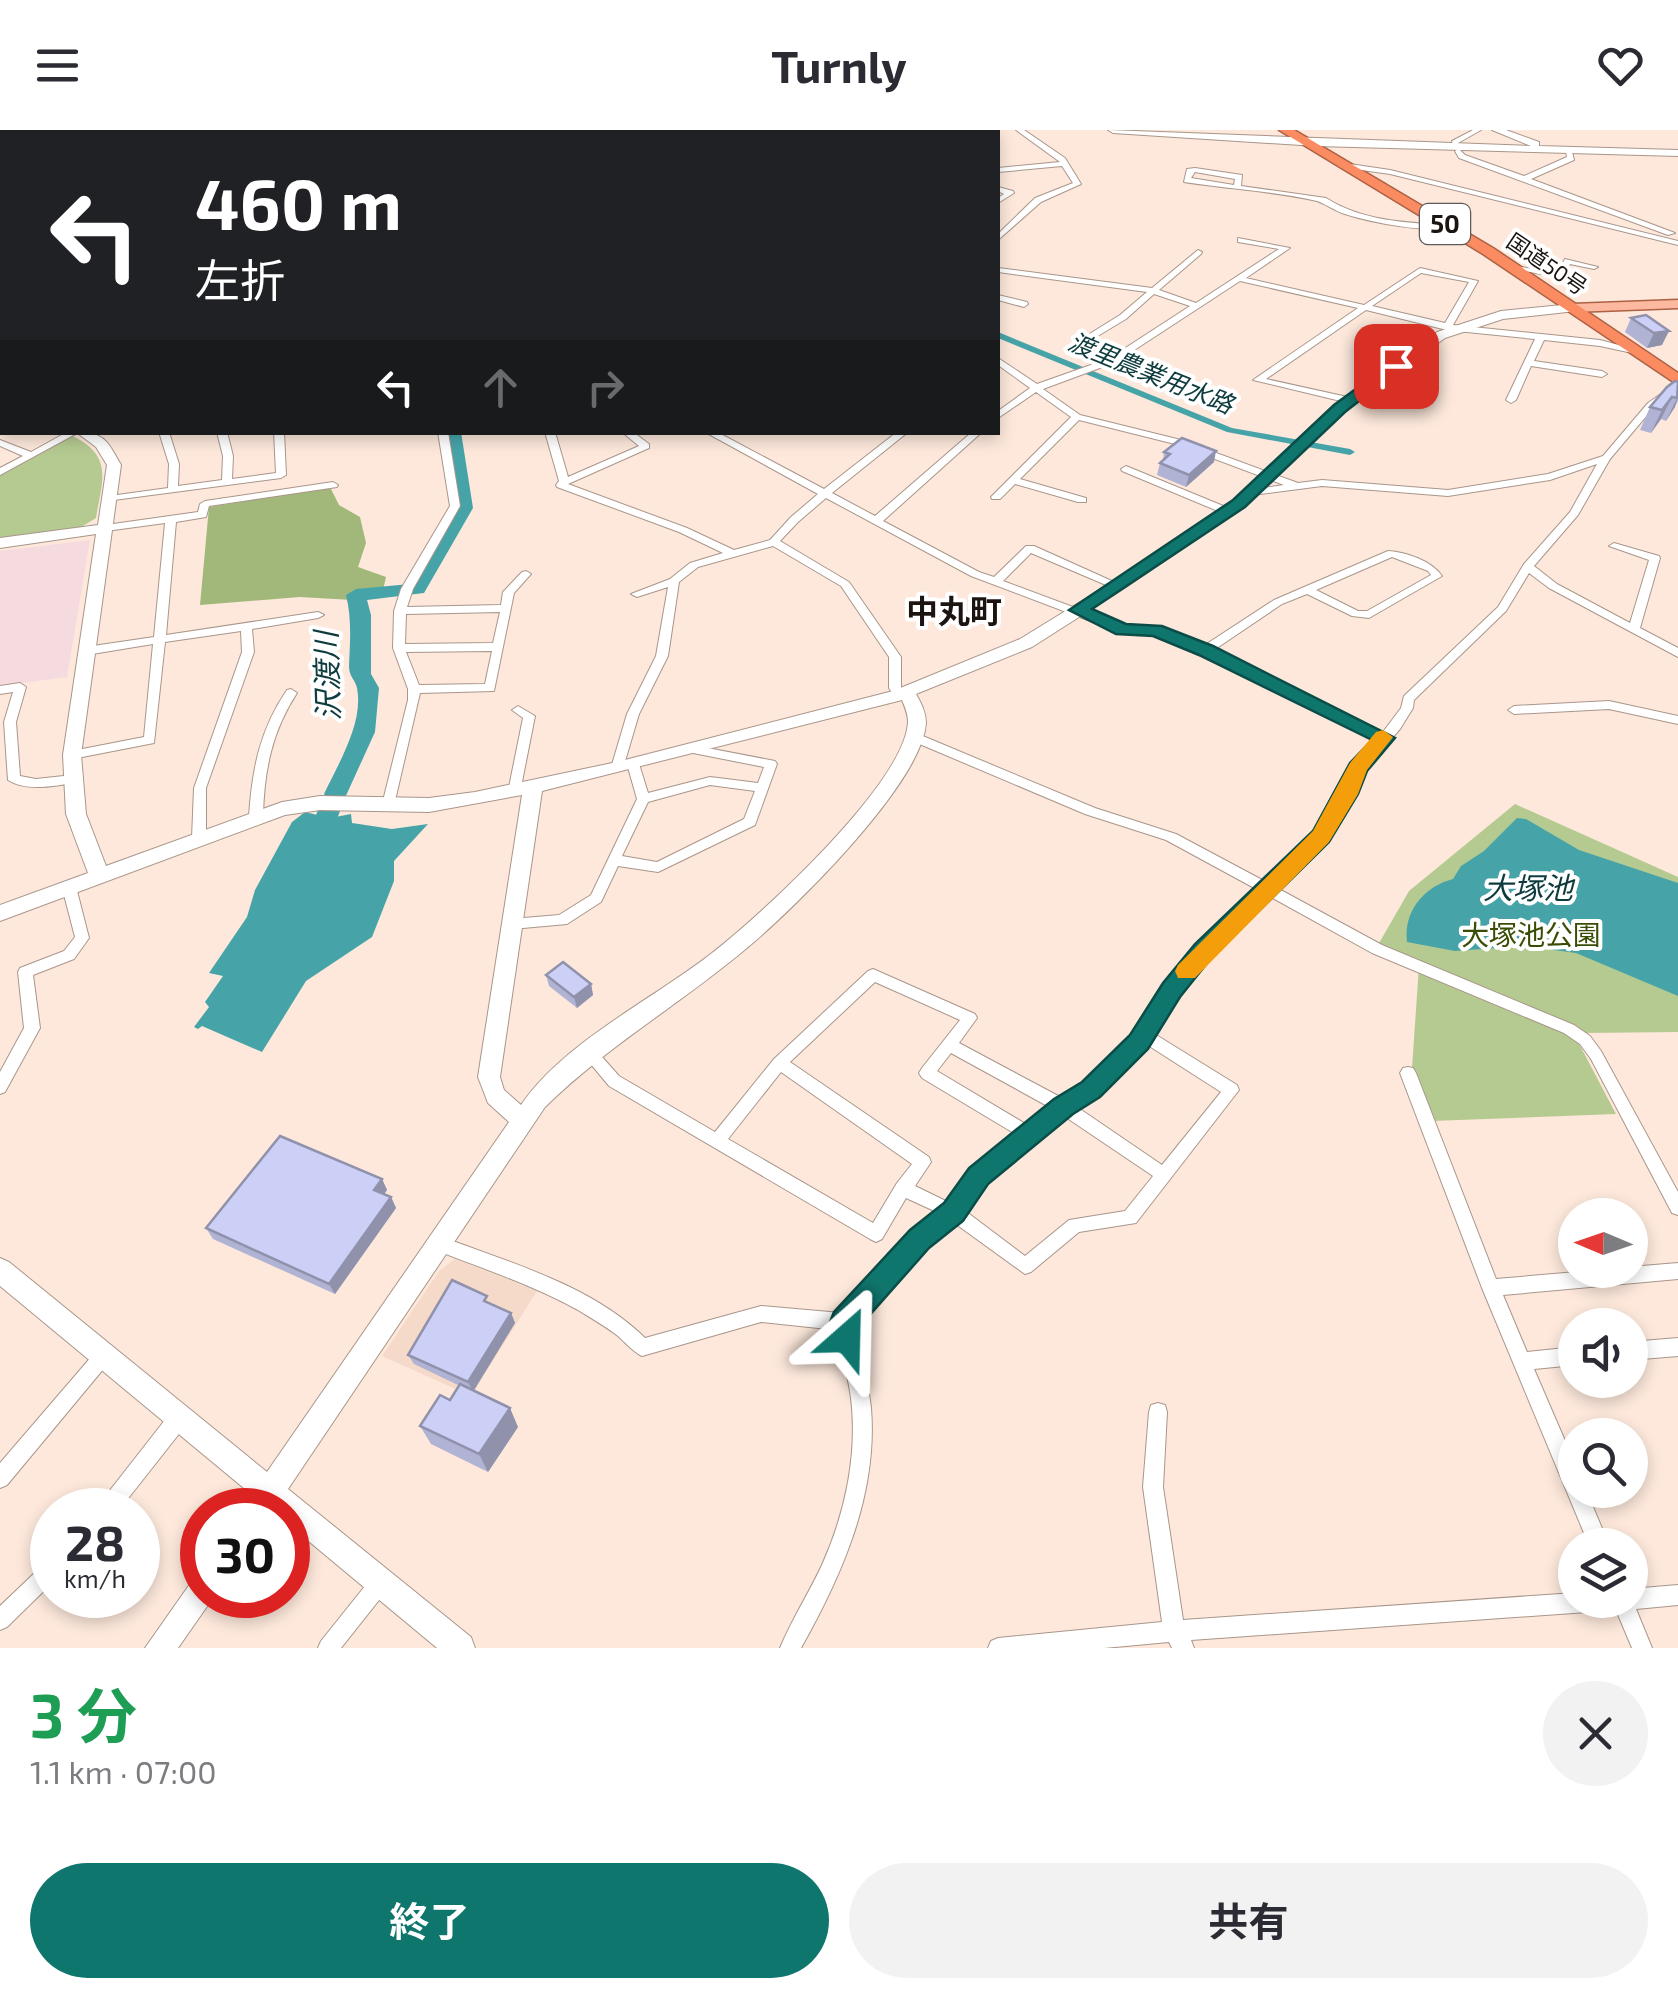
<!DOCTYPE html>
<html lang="ja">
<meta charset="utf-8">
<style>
body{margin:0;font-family:"Exo 2","Noto Sans JP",sans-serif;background:#f2f2f3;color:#2b2b33;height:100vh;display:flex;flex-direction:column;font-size:38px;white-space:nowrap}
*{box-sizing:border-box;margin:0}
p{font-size:32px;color:#7c7c81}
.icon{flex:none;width:55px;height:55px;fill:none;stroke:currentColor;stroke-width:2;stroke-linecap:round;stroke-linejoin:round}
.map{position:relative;height:1518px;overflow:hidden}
.panel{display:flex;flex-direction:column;background:#fff;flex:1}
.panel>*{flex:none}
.banner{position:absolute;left:0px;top:0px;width:1000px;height:305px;box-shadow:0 5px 15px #0003;background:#202124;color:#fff;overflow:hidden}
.needle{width:65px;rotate:272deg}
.fabs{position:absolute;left:1558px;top:1068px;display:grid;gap:20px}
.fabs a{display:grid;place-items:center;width:90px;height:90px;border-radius:50%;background:#fff;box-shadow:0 5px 15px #0003;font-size:50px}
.speed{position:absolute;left:30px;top:1358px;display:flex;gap:20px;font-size:50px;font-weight:700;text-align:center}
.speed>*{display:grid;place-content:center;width:130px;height:130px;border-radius:50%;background:#fff;box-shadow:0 5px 15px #0003;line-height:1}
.speed small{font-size:25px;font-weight:400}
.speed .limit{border:15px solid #d22;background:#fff;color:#111}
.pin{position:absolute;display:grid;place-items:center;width:85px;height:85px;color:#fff;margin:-42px;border-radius:20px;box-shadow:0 5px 15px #0006}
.me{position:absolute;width:110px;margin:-55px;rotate:25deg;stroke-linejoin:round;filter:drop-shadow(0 0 8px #0008)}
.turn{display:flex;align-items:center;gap:35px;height:210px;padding:0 30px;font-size:45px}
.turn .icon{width:130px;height:130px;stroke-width:2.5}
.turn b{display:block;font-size:70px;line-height:85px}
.lanes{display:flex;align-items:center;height:95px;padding:0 30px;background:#0003;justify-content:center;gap:50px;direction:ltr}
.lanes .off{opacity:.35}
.round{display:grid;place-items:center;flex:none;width:105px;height:105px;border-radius:52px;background:#f2f2f3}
.overview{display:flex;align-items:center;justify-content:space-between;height:170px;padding:0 30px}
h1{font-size:60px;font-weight:700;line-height:75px;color:#1e9e55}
.cta{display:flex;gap:20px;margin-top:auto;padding:20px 30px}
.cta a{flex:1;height:115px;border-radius:60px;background:#0f766e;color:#fff;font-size:40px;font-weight:700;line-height:115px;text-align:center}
.cta a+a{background:#f2f2f3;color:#2b2b33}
header{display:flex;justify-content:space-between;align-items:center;height:130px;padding:0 30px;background:#fff;font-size:45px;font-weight:700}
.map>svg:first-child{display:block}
.built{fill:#f6dac9}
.education{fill:#f5dbdf}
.green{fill:#b5ca91}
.forest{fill:#a1b87a}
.water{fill:#46a4a9}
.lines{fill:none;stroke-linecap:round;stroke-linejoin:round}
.canal{fill:#46a4a9;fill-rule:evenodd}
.river{fill:#46a4a9;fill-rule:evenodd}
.street-casing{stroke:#a9968a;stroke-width:2}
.secondary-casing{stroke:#a9968a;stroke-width:2}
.primary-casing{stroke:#ad6145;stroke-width:3}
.highway-casing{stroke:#ad6145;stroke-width:3}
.street{fill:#fff;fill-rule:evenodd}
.secondary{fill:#fff;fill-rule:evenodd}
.primary{fill:#fdb9a0;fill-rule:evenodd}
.highway{fill:#fb8b61;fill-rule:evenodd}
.wall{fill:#b0b3d4}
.shaded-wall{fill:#9092ac}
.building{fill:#cdd0f6;stroke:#9092ac;stroke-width:2.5}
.route{fill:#0f766e;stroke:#0a4d48;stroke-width:2.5}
.slow{fill:#f59e0b}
.labels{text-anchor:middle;stroke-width:8;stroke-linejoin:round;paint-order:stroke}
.far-street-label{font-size:22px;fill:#1b1410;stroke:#fff}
.shield{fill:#fff;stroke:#5f5a58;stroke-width:2.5}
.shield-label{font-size:25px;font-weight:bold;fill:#1b1410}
.far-water-label{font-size:25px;font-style:italic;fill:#0e3b3d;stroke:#fff}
.park-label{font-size:28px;fill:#3a4d05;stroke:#fff}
.water-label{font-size:30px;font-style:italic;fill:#0e3b3d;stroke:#fff}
.quarter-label{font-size:32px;font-weight:bold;fill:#1b1410;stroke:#fff}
</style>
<header><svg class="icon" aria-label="menu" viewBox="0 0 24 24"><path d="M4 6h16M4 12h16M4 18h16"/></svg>Turnly<svg class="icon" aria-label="heart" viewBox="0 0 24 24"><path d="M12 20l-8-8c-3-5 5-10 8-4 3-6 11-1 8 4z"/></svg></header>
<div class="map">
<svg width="1678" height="1518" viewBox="0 0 1678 1518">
<rect width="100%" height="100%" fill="#fde8db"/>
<!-- built -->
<path class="built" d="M455,1129L537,1161L471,1266L382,1226L439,1141Z"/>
<!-- education -->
<path class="education" d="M90,410L67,547L0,556V421Z"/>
<!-- green -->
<path class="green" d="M73,306C114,327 102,350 96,388L78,399L0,410V346Z
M1515,674L1678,747V902L1584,903L1576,908L1616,984L1432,991L1412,938L1419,836L1378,815L1409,761Z"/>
<!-- forest -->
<path class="forest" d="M330,357L339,375L360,387L366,413L358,437L386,447L383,460L353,461L352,470L300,467L200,475L209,377Z"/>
<!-- water -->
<path class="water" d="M305,682L330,688L351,684L352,693L392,699L428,694L394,731V751L372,807L306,851L262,922L202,896L198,899L194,897L209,877L205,872L223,846L209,843L247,787L255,760L292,692Z
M1517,688L1526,689L1579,720L1678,753V866L1576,823L1525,816L1455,821L1407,812C1403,781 1425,756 1453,749L1461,736L1484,721Z"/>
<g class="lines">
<!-- canal -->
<path class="canal" d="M998,202L1232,298L1350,319L1355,322L1350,325L1227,302L998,208Z"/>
<!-- river -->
<path class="river" d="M150,0H164L165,2H151Z
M443,302H461L473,378L424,463L367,470L371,485V544L379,558L375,602L344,670H328L324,664C338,634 364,593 357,558C355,549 349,547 349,536C350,512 352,489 346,465L356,459L410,454L455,378Z
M328,673L340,681L327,716L318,719L309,716L306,710L320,675Z"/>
<!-- street casing -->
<g class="street-casing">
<path id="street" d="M687,0H695L693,2H686Z
M745,0H752L750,2H744Z
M816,0H824L821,2H814Z
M1016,0H1024L1065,28L1081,54L1041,72L998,110V104L1035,68L1073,53L1062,36L998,42V38L1060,32Z
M1473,0H1481L1458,13V18H1454L1452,11Z
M1459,19L1465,25L1524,46L1567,27L1566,22H1572L1574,30L1531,49L1675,103L1668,105L1459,28L1455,21Z
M1343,33L1390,40L1678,111V115L1390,44L1340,37L1339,35Z
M1195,38L1242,45L1241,56L1326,68C1362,91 1407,93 1449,95L1453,97C1430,104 1369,92 1345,84C1335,81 1326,74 1317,71C1274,61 1228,59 1184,52L1187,39ZM1195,42L1235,49L1234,55L1191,48Z
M0,51H2V56H0Z
M998,57L1013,61L1014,63L998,73V68L1004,64L998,61Z
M1238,108L1290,118L1246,148L1364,175L1420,138L1478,151L1453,195L1600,210L1641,221L1637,224L1600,216L1544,210L1534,231L1602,241L1607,244L1602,247L1531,236L1516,270L1511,273L1506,270L1535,209L1447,200L1366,180L1266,249L1352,268V272L1349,273L1253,250L1358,178L1240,151L1116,232L1043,259L1080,285L1181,310L1298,353L1322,350L1448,360L1548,344L1603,326L1648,273L1678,252V259L1654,277L1610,329L1578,385L1534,436L1557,454L1630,493L1649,430L1609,416L1614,413L1659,426L1660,428L1640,498L1678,518V527L1549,458L1529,443L1506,481L1414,570L1413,578L1400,599L1364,640L1354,664L1326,710L1277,758L1382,815L1574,895L1590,906L1601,921L1678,1062V1085L1672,1083L1591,929L1580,914L1564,903L1372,823L1269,766L1209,825L1176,864L1153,903L1237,955L1239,960L1136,1093L1079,1102L1031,1142L1025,1144L953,1092L926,1114L854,1195C859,1222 868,1249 871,1278C878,1364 842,1445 801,1518H780C792,1489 809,1463 822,1435C845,1384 858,1324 851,1268C848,1245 841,1223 837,1200L761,1192L642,1226C632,1221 626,1213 618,1206C605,1196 591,1188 578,1180C531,1154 480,1138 431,1118L429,1113L431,1108L437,1105C507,1132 590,1154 645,1208L761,1176L841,1183L914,1104L939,1083L906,1068L882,1109L876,1112L870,1109L609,956L585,927L582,923L585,919L590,917L595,919L619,946L715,1002L774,929L868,841L873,839L975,884L977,888L959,913L1064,969L1085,955L1134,908L1166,856L1199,817L1258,760L1166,710L1085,684L910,610L908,607L910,604H918L1095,678L1176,704L1266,752L1316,704L1342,663L1354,635L1377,609L1154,504L1119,502L971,446L826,368L798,392L780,411L849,452L901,527V558L905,565L903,568H895L889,558V527L841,456L773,416L698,437L679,452L668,526L639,584L623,638L621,641H613L611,638L627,584L656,526L668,457L637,467L631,464L670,449L690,433L723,423L679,402L557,357L556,355L559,351L545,302H555L568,347L639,316L622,302H633L649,314V318L568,354L687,398L734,420L770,410L791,387L818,364L705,302H717L824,359L897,302H908L832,363L875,386L972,302H982L883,391L979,442L994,447L1026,416H1034L1123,456L1121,458H1113L1031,423L1003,451L1124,496L1160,498L1202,517L1274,470L1388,421C1406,422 1432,431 1442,446L1369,488L1352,486L1307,464L1282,474L1211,522L1383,602L1401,578L1404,566L1498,477L1524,434L1570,382L1597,334L1550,350L1448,366L1322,356L1252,365L1248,364V360L1284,355L1175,314L1079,290L1020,349L1086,368V372H1078L1015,354L1000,369H992L991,367L1071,287L1036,262L998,288V281L1030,258L998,235V228L1037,254L1105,230L1075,213L1120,185L1147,162L998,142V138L1152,158L1198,120L1202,122L1201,124L1159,160L1196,173L1279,119L1238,112ZM1421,143L1469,152L1445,193L1372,176ZM1154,164L1190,176L1113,226L1086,213L1126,189ZM1392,427L1428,441L1431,445L1367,481H1358L1316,460ZM875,852L960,890L922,938L919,943L922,948L1017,1005L973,1041L950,1073L915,1056L931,1032L929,1027L790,932ZM1146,914L1221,962L1162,1035L1077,977L1097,965ZM951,923L1051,978L1029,996L937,941ZM781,942L912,1034L897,1053L873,1093L728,1009ZM1064,986L1153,1046L1125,1081L1069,1090L1025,1126L964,1080L985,1051Z
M1565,129L1598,137L1594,139L1570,134L1563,148H1560L1511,138L1515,136L1557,143Z
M998,165L1027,172L1028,174L1024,177L998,170Z
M2,234V240L0,241V235Z
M67,302H79L0,345V338L23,326L0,316V310L31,322Z
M159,302H169L179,334L178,356L222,350L223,326L217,302H227L233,326L232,349L276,343L274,302H284L286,345L281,348L106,371L105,369L110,366L168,358L169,334Z
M438,302H448L460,376L413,459L407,477L501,475L503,462L522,442L526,441L531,444L514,463L494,561L420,563L394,675L388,680L382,675L408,570V559L393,518L394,481L401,459L450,376ZM500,482L493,513L405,514L406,484ZM492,521L485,554L419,555L406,522Z
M1126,336L1233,380L1234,382L1233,384H1225L1122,341L1121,339Z
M333,352L338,355L337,357L209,376L206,387L176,392L166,505L318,482L324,485L318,488L252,499L254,522L206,658V708L204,711H194L192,708L194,658L242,522L241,501L165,512L154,613L72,629L68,628L66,625L68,622L72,621L144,607L153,514L86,525L80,521L86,517L154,507L165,393L106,401L101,398L106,395L198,382L200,374L205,371Z
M20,553L26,557L16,592L20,646L36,649L73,645L78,646L79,649L78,652C56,656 26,662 8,650L4,592L13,562L0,564V556Z
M291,559L297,563C272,601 264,641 263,686L256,691L249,686C252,640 260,599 287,560Z
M1609,571L1678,586V594L1609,579L1514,584L1508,580L1514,576Z
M518,576L535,586L520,662L514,666L508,662L523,588L512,580Z
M692,615L775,631L777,634L755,695L658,742L618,736L601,772L567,794L512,799L507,798L505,794L507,790L512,789L559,785L591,765L637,669L627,634L629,631L633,630L639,634L648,663L710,647L758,653L764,637L688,622L686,619L688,616ZM710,655L755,661L744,689L657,732L622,726L648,672Z
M69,752L76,757L89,808L74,829L33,845L40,898L5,962L0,964V942L24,898L18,842L20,838L64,821L75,807L62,757Z
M1408,937L1413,938L1416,943L1496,1149L1600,1140H1630V1137L1678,1133V1149L1503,1165L1527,1222L1575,1217V1235L1534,1239L1575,1334V1360H1586L1609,1415H1589L1482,1158L1400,943L1403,938Z
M1678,1208V1226L1630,1230V1212Z
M104,1216L110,1219L113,1225L110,1231L7,1355L0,1358V1333L98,1219Z
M1158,1273L1165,1275L1167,1282L1163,1357L1183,1490L1575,1463V1470H1630V1459L1678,1455V1475L1636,1479L1652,1518H1632L1616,1480L1191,1510L1194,1518H1172L1169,1512L1104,1518H988L991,1511L998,1508L1162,1492L1143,1357L1149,1282L1151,1275Z
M179,1279L186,1281L188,1288L186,1295L119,1380H97L100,1373L172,1281Z
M52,1430V1453L7,1497L0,1500V1476L45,1433Z
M380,1443L387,1446L390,1453L387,1460L341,1518H318L321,1511L373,1446Z"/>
</g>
<!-- secondary casing -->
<g class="secondary-casing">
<path id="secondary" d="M139,0H151L152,2H141Z
M1108,0L1531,16L1492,0H1506L1539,12V16L1678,20V26L1317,16L1113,3Z
M1572,174L1578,178L1576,181L1503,189L1445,208L1344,281L1244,377L1123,459L1032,517L916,564C921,573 926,582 926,593C922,653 795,778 748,817C682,873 607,916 545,977L288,1359L471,1507L475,1518H437L288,1394V1380H243L251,1364L0,1156V1128L9,1132L267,1342L509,992L488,973L478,947L522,665L429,682L320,680L285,685L0,791V775L88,743L66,684L63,625L96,404L0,418V408L98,395L107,335L96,317L76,302C105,302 108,312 121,335L81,625L86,684L106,736L282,672L320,666L429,668L475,662L617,632L893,561L1020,509L1111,453L1234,371L1334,275L1437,202L1501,181ZM902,570C905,577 908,584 908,592C905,653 761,785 712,823C652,870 564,912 521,975L504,960L500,947L542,661Z
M2,205V213L0,214V206Z
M0,266L2,267V275H0Z
M202,1446V1465H215L178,1518H145L192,1451Z"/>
</g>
<!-- primary casing -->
<g class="primary-casing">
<path id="primary" d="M1678,170V178L1572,182L1565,178L1572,174Z"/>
</g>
<!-- highway casing -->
<g class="highway-casing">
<path id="highway" d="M1279,0H1294L1493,118L1678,243V255L1483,124Z"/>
</g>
<!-- street -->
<use href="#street" class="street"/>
<!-- secondary -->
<use href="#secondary" class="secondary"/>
<!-- primary -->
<use href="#primary" class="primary"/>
<!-- highway -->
<use href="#highway" class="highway"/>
</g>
<!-- wall -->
<path class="wall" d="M1646,185L1662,215L1647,218L1625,202L1631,188Z
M1678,252V271L1666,291L1661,289L1651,303L1640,300L1650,277Z
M1164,322L1214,332L1186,357L1157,345L1160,333L1163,331Z
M546,845L591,854L593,865L577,878L549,856Z
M382,1049L387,1060L384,1064L391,1067L396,1078L335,1164L213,1109L206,1098Z
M491,1174L511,1183L515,1193L473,1261L518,1297L488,1342L431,1314L420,1296L450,1270L460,1256L414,1234L408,1225Z"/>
<!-- shaded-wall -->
<path class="shaded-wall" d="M1669,201L1662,215L1647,218L1654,203Z
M1678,266L1675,277L1666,291Z
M1672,267L1661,289L1651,303L1662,280Z
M1216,321L1214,332L1186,357L1189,345Z
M591,854L593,865L577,878L574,867Z
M382,1049L387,1060L379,1071L374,1060Z
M391,1067L396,1078L335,1164L329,1154Z
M511,1183L515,1193L473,1262L468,1252Z
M510,1278L518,1297L488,1342L479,1324Z"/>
<!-- building -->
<path class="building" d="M1646,185L1669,201L1654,203L1631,188Z
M1675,251L1678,252L1677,268L1672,267L1662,280L1650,277L1667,257Z
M1182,308L1216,321L1189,345L1160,333L1170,324L1164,322Z
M563,832L591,854L574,867L546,845Z
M280,1006L382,1049L374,1060L391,1067L329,1154L206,1098Z
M452,1150L487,1166L484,1171L511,1183L468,1252L408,1225Z
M460,1254L510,1278L479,1324L420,1296L440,1265L450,1270Z"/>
<!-- route -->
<path class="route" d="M1391,233L1404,236L1345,282L1245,377L1092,479L1126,494L1162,496L1213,516L1395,608L1367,641L1358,664L1329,712L1212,827L1180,867L1148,919L1100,967L1073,984L988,1054L963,1091L929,1118L860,1196L862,1208L857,1218L847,1222L837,1218L830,1192L834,1182L910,1100L944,1073L969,1038L1054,969L1082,952L1130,905L1163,853L1195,814L1313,701L1350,633L1372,610L1199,525L1153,506L1116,504L1069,480L1233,370L1334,275Z"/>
<!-- slow -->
<path class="slow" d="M1383,600L1393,607L1367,640L1358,664L1329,712L1195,848H1178L1175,841L1178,835L1313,701L1350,633L1376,602Z"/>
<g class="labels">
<!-- far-street labels -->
<g class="far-street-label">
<text transform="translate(1547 134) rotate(34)" y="8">国道50号</text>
</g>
<!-- shield labels -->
<rect class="shield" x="1420" y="74" width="50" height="40" rx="8"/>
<g class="shield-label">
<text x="1445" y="103">50</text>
</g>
<!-- far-water labels -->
<g class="far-water-label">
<text transform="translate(1151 243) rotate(22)" y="9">渡里農業用水路</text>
</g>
<!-- park labels -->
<g class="park-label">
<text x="1531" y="815">大塚池公園</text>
</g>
<!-- water labels -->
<g class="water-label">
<text transform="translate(328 546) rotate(-92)" y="10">沢渡川</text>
<text x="1528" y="769">大塚池</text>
</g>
<!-- quarter labels -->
<g class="quarter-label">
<text x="954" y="493">中丸町</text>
</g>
</g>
</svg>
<div class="fabs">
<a><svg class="needle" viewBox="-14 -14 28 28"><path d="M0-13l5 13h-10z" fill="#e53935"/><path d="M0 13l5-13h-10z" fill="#7c7c81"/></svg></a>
<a><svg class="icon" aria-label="sound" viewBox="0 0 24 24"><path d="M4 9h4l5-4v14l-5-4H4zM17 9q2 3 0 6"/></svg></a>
<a><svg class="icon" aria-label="search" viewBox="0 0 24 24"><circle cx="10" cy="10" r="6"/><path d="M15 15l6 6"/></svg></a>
<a><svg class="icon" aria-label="layers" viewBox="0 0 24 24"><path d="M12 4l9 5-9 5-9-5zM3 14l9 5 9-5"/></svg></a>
</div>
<div class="speed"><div>28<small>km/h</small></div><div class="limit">30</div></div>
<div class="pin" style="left:1396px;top:236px;background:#d93025"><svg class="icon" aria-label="arrive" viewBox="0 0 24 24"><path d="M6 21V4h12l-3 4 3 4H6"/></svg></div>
<svg class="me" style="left:847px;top:1208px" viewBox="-20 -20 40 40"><path d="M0-17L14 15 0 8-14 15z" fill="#0f766e" stroke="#fff" stroke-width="4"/></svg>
<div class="banner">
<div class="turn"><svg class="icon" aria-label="left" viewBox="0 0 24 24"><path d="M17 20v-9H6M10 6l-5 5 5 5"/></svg><div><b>460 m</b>左折</div></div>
<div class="lanes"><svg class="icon" aria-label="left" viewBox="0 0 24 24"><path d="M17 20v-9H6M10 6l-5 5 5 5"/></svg><svg class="icon off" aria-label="ahead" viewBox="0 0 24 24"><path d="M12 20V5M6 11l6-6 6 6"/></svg><svg class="icon off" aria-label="right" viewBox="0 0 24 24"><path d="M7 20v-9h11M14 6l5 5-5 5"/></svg></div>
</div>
</div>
<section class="panel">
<div class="overview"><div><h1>3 分</h1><p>1.1 km · 07:00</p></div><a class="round"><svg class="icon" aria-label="close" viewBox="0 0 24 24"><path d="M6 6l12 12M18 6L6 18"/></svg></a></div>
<div class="cta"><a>終了</a><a>共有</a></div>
</section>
